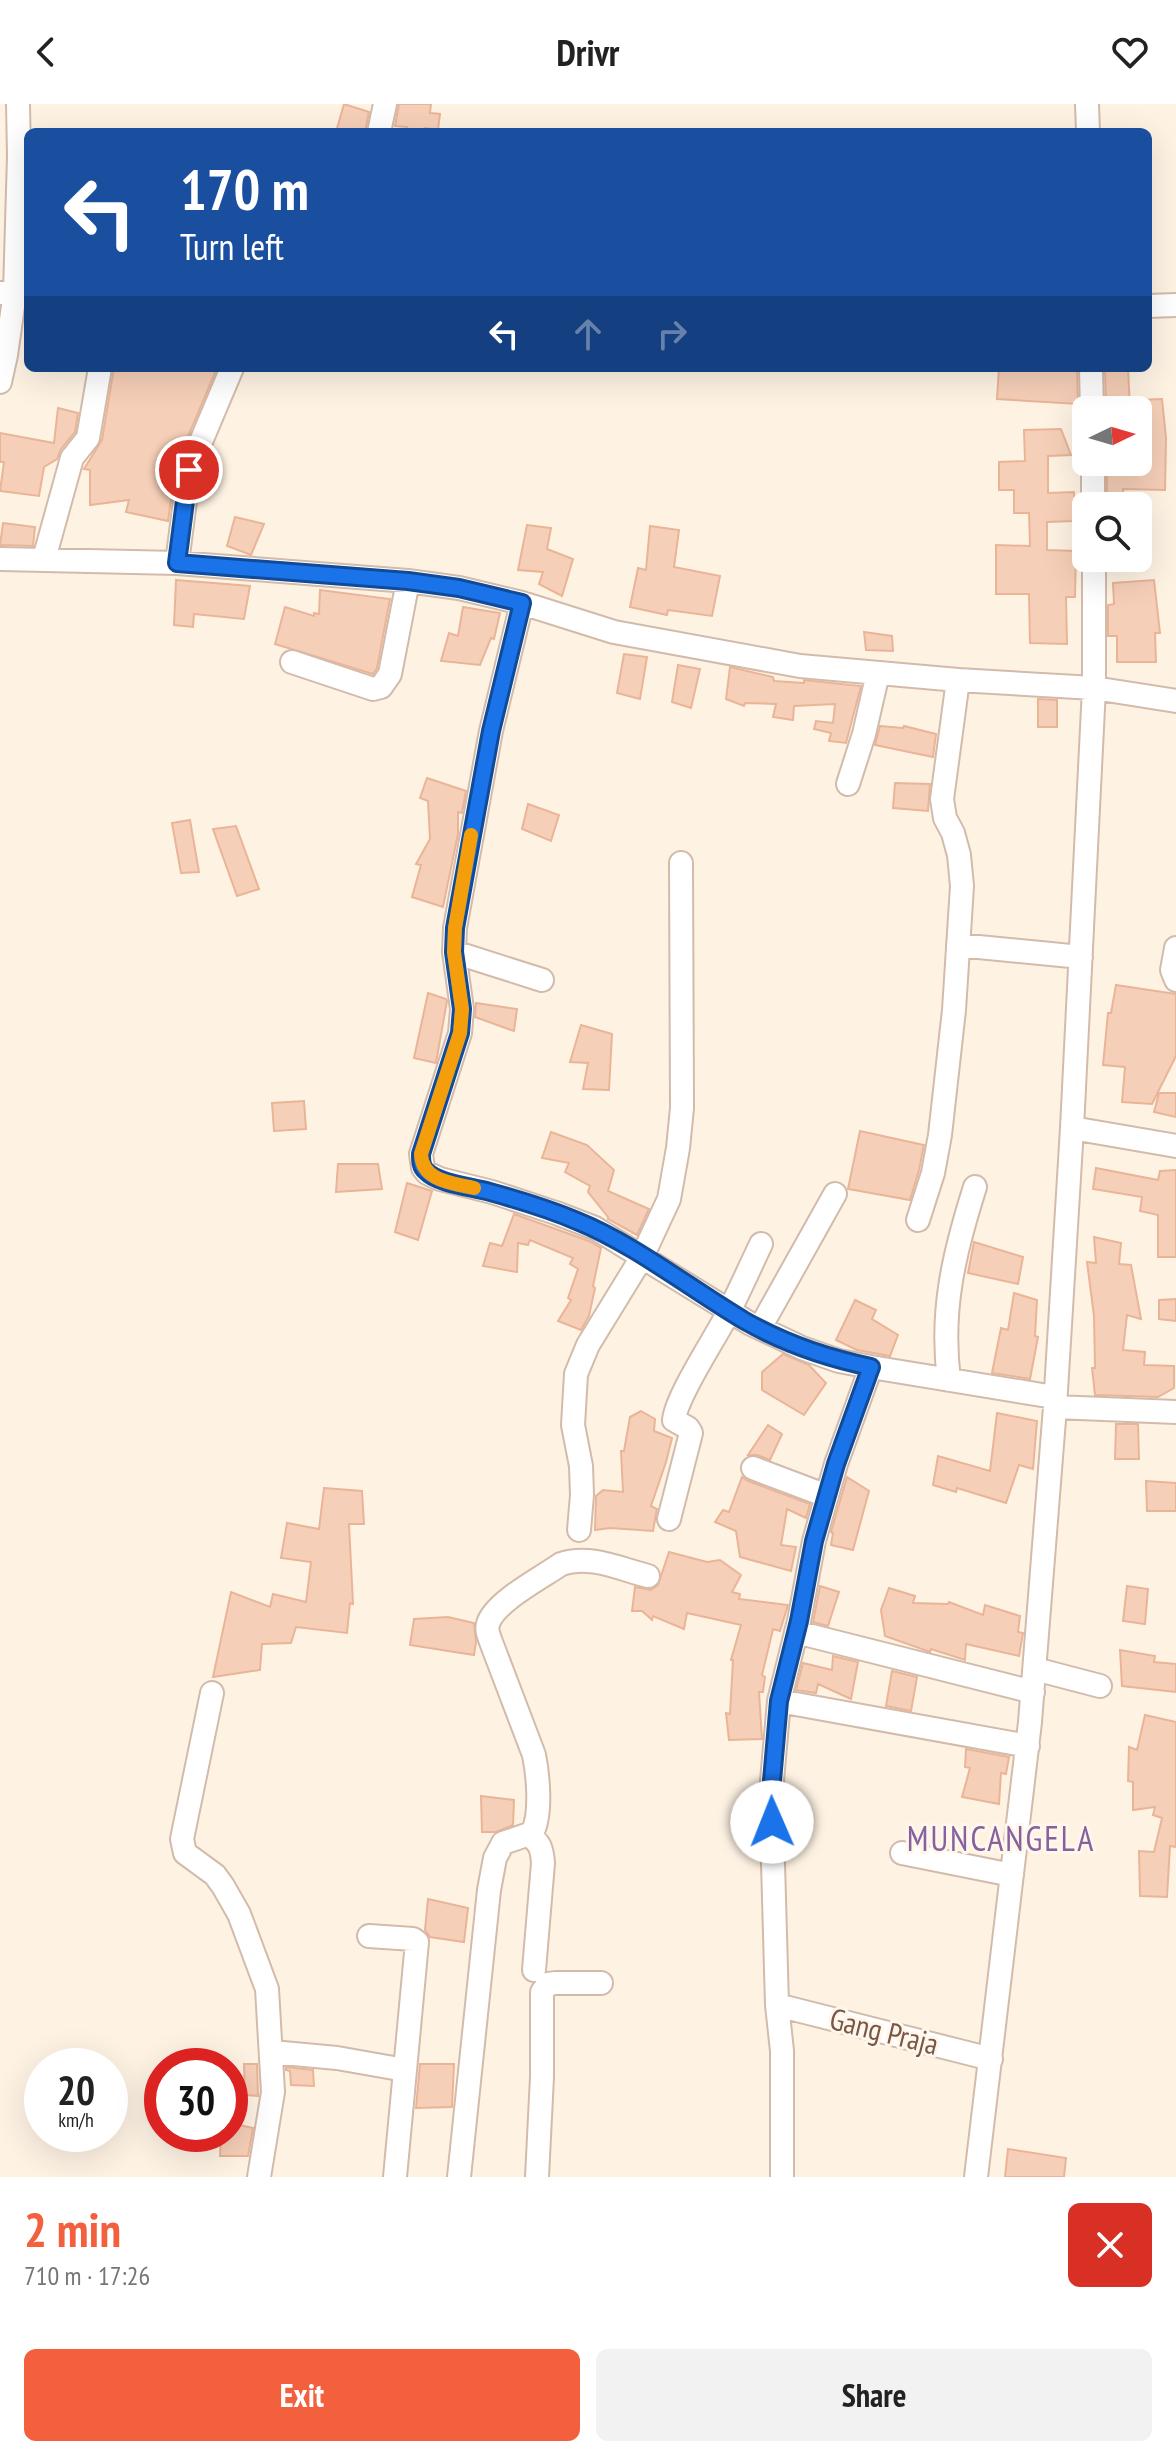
<!DOCTYPE html>
<meta charset="utf-8">
<style>
body{margin:0;font-family:"PT Sans Narrow",sans-serif;background:#f2f2f2;color:#222;height:100vh;display:flex;flex-direction:column;font-size:30px;white-space:nowrap}
*{box-sizing:border-box;margin:0}
p{font-size:26px;color:#767676}
.icon{flex:none;width:44px;height:44px;fill:none;stroke:currentColor;stroke-width:2;stroke-linecap:round;stroke-linejoin:round}
.map{position:relative;height:2073px;overflow:hidden}
.side{display:flex;flex-direction:column;background:#fff;flex:1}
.side>*{flex:none}
.banner{position:absolute;left:24px;top:24px;width:1128px;height:244px;border-radius:12px;box-shadow:0 8px 32px #0002;background:#1a4fa0;color:#fff;overflow:hidden}
.needle{width:52px;rotate:85deg}
.controls{position:absolute;left:1072px;top:292px;display:grid;gap:16px}
.controls a{display:grid;place-items:center;width:80px;height:80px;border-radius:12px;background:#fff;box-shadow:0 8px 32px #0002;font-size:40px}
.speed{position:absolute;left:24px;top:1944px;display:flex;gap:16px;font-size:40px;font-weight:700;text-align:center}
.speed>*{display:grid;place-content:center;width:104px;height:104px;border-radius:50%;background:#fff;box-shadow:0 8px 32px #0002;line-height:1}
.speed small{font-size:20px;font-weight:400}
.speed .limit{border:12px solid #d22;background:#fff;color:#111}
.pin{position:absolute;display:grid;place-items:center;width:68px;height:68px;color:#fff;margin:-34px;border:4px solid #fff;border-radius:50%;box-shadow:0 2px 8px #0007}
.me{position:absolute;width:88px;margin:-44px;rotate:359deg;stroke-linejoin:round;filter:drop-shadow(0 0 6px #0008)}
.turn{display:flex;align-items:center;gap:28px;height:168px;padding:0 24px;font-size:36px}
.turn .icon{width:104px;height:104px;stroke-width:2.5}
.turn b{display:block;font-size:56px;line-height:68px}
.lanes{display:flex;align-items:center;height:76px;padding:0 24px;background:#0003;justify-content:center;gap:40px;direction:ltr}
.lanes .off{opacity:.35}
.round{display:grid;place-items:center;flex:none;width:84px;height:84px;border-radius:12px;background:#f2f2f2}
.summary{display:flex;align-items:center;justify-content:space-between;height:136px;padding:0 24px}
h1{font-size:48px;font-weight:600;line-height:60px;color:#f2603e}
.primary-button{display:flex;gap:16px;margin-top:auto;padding:16px 24px}
.primary-button a{flex:1;height:92px;border-radius:12px;background:#f2603e;color:#fff;font-size:32px;font-weight:600;line-height:92px;text-align:center}
.primary-button a+a{background:#f2f2f2;color:#222}
header{display:flex;justify-content:space-between;align-items:center;height:104px;padding:0 24px;background:#fff;font-size:36px;font-weight:600}
.map>svg:first-child{display:block}
.building{fill:#f6cfb8;stroke:#eab497;stroke-width:2}
.lines{fill:none;stroke-linecap:round;stroke-linejoin:round}
.minor-casing{stroke:#d3bbab;stroke-width:26}
.minor{stroke:#fff;stroke-width:22}
.route-casing{stroke:#114b97;stroke-width:20}
.route{stroke:#1a73e8;stroke-width:14}
.slow{stroke:#f59e0b;stroke-width:14}
.labels{text-anchor:middle;stroke-width:6;stroke-linejoin:round;paint-order:stroke}
.street-label{font-size:30px;fill:#795747;stroke:#fff7eb}
.quarter-label{font-size:34px;letter-spacing:2px;fill:#87619d;stroke:#fff7eb}
</style>
<header><svg class="icon" aria-label="back" viewBox="0 0 24 24"><path d="M15 5l-7 7 7 7"/></svg>Drivr<svg class="icon" aria-label="heart" viewBox="0 0 24 24"><path d="M12 20l-8-8c-3-5 5-10 8-4 3-6 11-1 8 4z"/></svg></header>
<div class="map">
<svg width="1176" height="2073" viewBox="0 0 1176 2073">
<rect width="100%" height="100%" fill="#fef3e3"/>
<!-- building -->
<path class="building" d="M344,0L369,8L365,28H336Z
M399,0H431L430,9L440,10L438,26L425,24L424,28H406L407,23L395,22Z
M114,264H217L176,361L168,417L126,408L129,396L90,401V366L84,365L102,336Z
M999,264H1074L1073,267H1077L1078,300L997,295Z
M1128,265L1130,304L1106,302L1105,266Z
M1162,295L1166,334L1165,386L1123,385V402H1107V360L1138,358V296Z
M58,304L78,309L75,328L61,345L57,355L44,363L39,392L0,387L4,358H0V329L54,339Z
M1061,325L1071,351L1048,352V389L1074,388L1075,417L1047,418V446L1076,447L1075,493H1066L1067,540L1030,539L1029,490H996V441L1030,442L1029,409H1014V386H999V358L1025,357L1024,326Z
M235,413L264,420L251,451L227,442Z
M3,419L35,423L33,442L0,441Z
M527,421L551,424L547,445L573,455L562,492L539,480L543,468L518,466Z
M650,422L679,426L674,463L720,472L712,512L668,506L667,511L630,503L638,464L646,466Z
M176,476L250,482L244,515L194,510L193,523L174,521Z
M1154,476L1160,529H1155L1156,558H1117V532H1108V501L1114,500L1113,479Z
M320,486L390,495L377,564L373,570L275,540L285,503L314,512V509L319,510Z
M463,503L500,509L494,535L491,534L480,561L441,557L449,529L458,532Z
M864,528L892,532L893,547L866,546Z
M624,550L647,553L640,595L617,589Z
M678,561L700,565L691,604L672,598Z
M730,563L773,573L774,577L804,579V576L861,582L846,639L829,637L831,629L814,625L816,617L833,619L835,600L794,602L793,616L773,613L776,600L745,599L744,602L726,595Z
M1038,595L1057,596V623H1038Z
M880,622L903,624L904,622L936,630L933,653L875,641Z
M427,674L466,687L462,709L458,708V730L443,803L412,793L421,761L416,760L430,735L428,697L420,694Z
M895,679L930,680L928,707L893,704Z
M528,700L559,711L551,737L522,725Z
M190,716L199,768L181,769L172,719Z
M236,722L259,785L237,792L213,725Z
M1116,881L1176,890V952L1152,1000L1122,998L1125,963L1103,961L1108,909H1111Z
M428,889L446,895L447,897L436,959L414,954Z
M476,899L517,905L514,927L475,913Z
M581,921L612,930L609,986L583,985L588,959L570,958Z
M1159,989H1176V1013L1154,1008Z
M304,997L306,1025L274,1027L272,999Z
M860,1027L924,1041L919,1066L910,1096L848,1085Z
M551,1028L587,1041L614,1066L608,1087L649,1105L637,1131L608,1115V1113L588,1088L590,1082L565,1068L569,1059L542,1054Z
M338,1060H378L382,1085L336,1088Z
M1096,1064L1158,1076L1160,1067L1176,1066V1153H1158V1111L1140,1107L1142,1093L1093,1085Z
M407,1079L432,1087L418,1136L395,1128Z
M514,1110L589,1137L601,1144L593,1182L595,1184L589,1212L581,1226L558,1217L571,1196L568,1194L578,1165L570,1160L573,1154L530,1136L528,1141L518,1139L517,1168L483,1162L490,1139L502,1142Z
M1094,1133L1121,1139L1119,1160L1131,1161L1141,1215L1127,1211L1123,1246L1145,1248L1144,1261L1174,1262V1284L1158,1293L1095,1291L1092,1264H1095L1094,1212L1087,1158L1096,1159Z
M974,1138L1023,1153L1018,1180L968,1169Z
M1014,1189L1037,1196L1035,1232L1038,1233L1030,1275L992,1269L1001,1224L1008,1226Z
M1176,1195V1217L1159,1215V1196Z
M855,1196L876,1206L872,1215L898,1231L890,1252L857,1246L836,1236Z
M783,1250L809,1261L826,1279L804,1311L762,1286V1268Z
M641,1307L655,1315L654,1327L672,1334L666,1358L651,1402L657,1405L653,1427L610,1424L595,1426L596,1392L603,1386L623,1388L621,1347H624L630,1313Z
M997,1309L1037,1317L1033,1365L1019,1361L1006,1399L957,1384L956,1388L933,1381L938,1352L990,1367Z
M1116,1320H1138L1139,1355H1115Z
M768,1321L782,1330L770,1356L757,1351H748Z
M742,1373L748,1377L810,1400L806,1414L787,1405L781,1441L796,1443L791,1467L740,1453L736,1427L715,1418L723,1406L729,1408Z
M847,1373L869,1387L853,1446L831,1441L833,1429L831,1428Z
M1146,1377L1176,1379V1407H1147Z
M324,1384L362,1387L364,1420H349L353,1500L350,1499L347,1529L296,1523L291,1539L262,1540L260,1566L213,1573L231,1488L270,1503L273,1490L306,1498L311,1458L281,1454L287,1419L319,1425Z
M669,1448L707,1458L720,1456L741,1471L732,1488L740,1490L739,1495L788,1501L780,1527L773,1525L762,1571L765,1573L763,1588H759L762,1635L729,1636L726,1609L730,1610L733,1556H731L741,1521L687,1509L684,1525L653,1512L652,1516L642,1507H632L635,1483L651,1486L658,1481Z
M820,1482L839,1488L828,1522L813,1518Z
M1127,1482L1148,1485L1145,1520L1123,1517Z
M889,1484L915,1492L913,1499L948,1500L949,1498L983,1511L985,1501L1020,1512L1018,1528L1023,1529L1019,1552L966,1540L965,1556L931,1545L930,1548L885,1532L881,1506Z
M448,1513L474,1519L476,1538L474,1551L410,1541L414,1515Z
M1120,1546L1155,1552L1154,1558L1176,1560V1588L1122,1582Z
M833,1552L858,1558L851,1595L818,1580L816,1589L796,1586L803,1559L832,1566Z
M892,1567L917,1573L911,1607L886,1602Z
M1145,1611L1176,1618V1743L1170,1742L1167,1793L1140,1792L1139,1747L1154,1748L1162,1714L1153,1711L1155,1703L1133,1706V1678L1128,1677L1129,1643L1137,1646Z
M966,1645L1009,1653L1006,1670L1001,1669L999,1700L962,1693L970,1664L965,1663Z
M481,1692L514,1696L513,1721L496,1728H482Z
M428,1795L468,1804L464,1838L430,1833L425,1826Z
M244,1960H257L258,1992L245,1991Z
M420,1960H454L452,2003L416,2004Z
M286,1963L313,1966L314,1982L291,1981L290,1967L286,1966Z
M230,2019L253,2024L248,2052H220L221,2030H230Z
M1008,2045L1066,2054L1064,2073H1005Z"/>
<g class="lines">
<!-- minor casing -->
<g class="minor-casing">
<path id="minor" d="M1087,0L1088,28
M379,28L385,0
M0,189L15,188L19,52L18,0
M1148,202L1176,201
M1091,264L1092,306
M0,278L6,251L15,188
M1093,358V402
M0,455L177,459L408,477L459,484L522,499L614,528L800,562L958,576L1094,584L1176,597
M44,455L72,354L88,334L100,264
M177,459L189,366L232,264
M522,499L491,627L455,824L454,848L462,905L460,929L421,1050L423,1064L427,1069L440,1075L492,1088L556,1109L595,1124L749,1219L802,1244L839,1257L871,1263L1054,1293
M292,558L373,585L381,583L390,570L408,477
M848,680L864,630L878,569
M958,841L1081,853
M1176,844L1172,866L1176,876
M454,848L542,876
M1072,1024L1176,1042
M918,1116L933,1069L940,1031L954,906L962,782L959,751L953,729L945,714L942,695L958,576
M760,1224L835,1090
M949,1276C940,1207 954,1149 975,1083
M1055,1303L1176,1308
M753,1364L827,1392
M669,1415L691,1329L688,1324L674,1316C676,1293 716,1233 728,1209C740,1186 750,1163 761,1140
M579,1426L582,1391L581,1362L573,1321L576,1270L588,1241L642,1153L669,1095L678,1044L682,1004L681,759
M796,1528L1033,1588
M1035,1565L1100,1582
M212,1589L182,1735L185,1749L215,1771L223,1782L239,1810L267,1885L273,1988L259,2073
M779,1597L1028,1642
M528,1731C540,1738 542,1745 543,1759L534,1866
M902,1749L1012,1771
M369,1832L413,1835L417,1838L395,2073
M777,1901L991,1955
M272,1948L337,1954L405,1966
M459,2073L489,1786L495,1754L503,1739L532,1729C542,1711 538,1671 534,1651L491,1538C489,1532 486,1526 488,1520C494,1498 543,1473 561,1460C589,1450 620,1465 648,1472
M537,2073L542,1973V1888L548,1880L555,1879H601
M782,2073V1947L777,1901L771,1688L779,1597L799,1517L814,1437L836,1360L871,1263
M976,2073L1030,1618L1055,1303L1072,1024L1094,584V454"/>
</g>
<!-- minor -->
<use href="#minor" class="minor"/>
</g>
<g class="lines">
<!-- route casing -->
<g class="route-casing">
<path id="route" d="M189,366L177,459L408,477L459,484L522,499L491,627L455,824L454,848L462,905L460,929L421,1050C421,1057 421,1063 426,1067C438,1080 473,1083 490,1088C519,1096 549,1105 577,1117C634,1140 691,1185 745,1217C784,1239 827,1254 871,1263L836,1360L814,1437L799,1517L779,1597L771,1688L772,1718"/>
</g>
<!-- route -->
<use href="#route" class="route"/>
<!-- slow -->
<path class="slow" d="M471,731L455,824L454,848L462,905L460,929L421,1050C422,1077 452,1079 474,1084"/>
</g>
<g class="labels">
<!-- street labels -->
<g class="street-label">
<text transform="translate(884 1928) rotate(14)" y="10">Gang Praja</text>
</g>
<!-- quarter labels -->
<g class="quarter-label">
<text x="1001" y="1747">MUNCANGELA</text>
</g>
</g>
</svg>
<div class="controls">
<a><svg class="needle" viewBox="-14 -14 28 28"><path d="M0-13l5 13h-10z" fill="#e53935"/><path d="M0 13l5-13h-10z" fill="#767676"/></svg></a>
<a><svg class="icon" aria-label="search" viewBox="0 0 24 24"><circle cx="10" cy="10" r="6"/><path d="M15 15l6 6"/></svg></a>
</div>
<div class="speed"><div>20<small>km/h</small></div><div class="limit">30</div></div>
<div class="pin" style="left:189px;top:366px;background:#d93025"><svg class="icon" aria-label="arrive" viewBox="0 0 24 24"><path d="M6 21V4h12l-3 4 3 4H6"/></svg></div>
<svg class="me" style="left:772px;top:1718px" viewBox="-20 -20 40 40"><circle r="19" fill="#fff"/><path d="M0-13L10 11 0 6-10 11z" fill="#1a73e8"/></svg>
<div class="banner">
<div class="turn"><svg class="icon" aria-label="left" viewBox="0 0 24 24"><path d="M17 20v-9H6M10 6l-5 5 5 5"/></svg><div><b>170 m</b>Turn left</div></div>
<div class="lanes"><svg class="icon" aria-label="left" viewBox="0 0 24 24"><path d="M17 20v-9H6M10 6l-5 5 5 5"/></svg><svg class="icon off" aria-label="ahead" viewBox="0 0 24 24"><path d="M12 20V5M6 11l6-6 6 6"/></svg><svg class="icon off" aria-label="right" viewBox="0 0 24 24"><path d="M7 20v-9h11M14 6l5 5-5 5"/></svg></div>
</div>
</div>
<section class="side">
<div class="summary"><div><h1>2 min</h1><p>710 m · 17:26</p></div><a class="round" style="background:#d93025;color:#fff"><svg class="icon" aria-label="close" viewBox="0 0 24 24"><path d="M6 6l12 12M18 6L6 18"/></svg></a></div>
<div class="primary-button"><a>Exit</a><a>Share</a></div>
</section>
